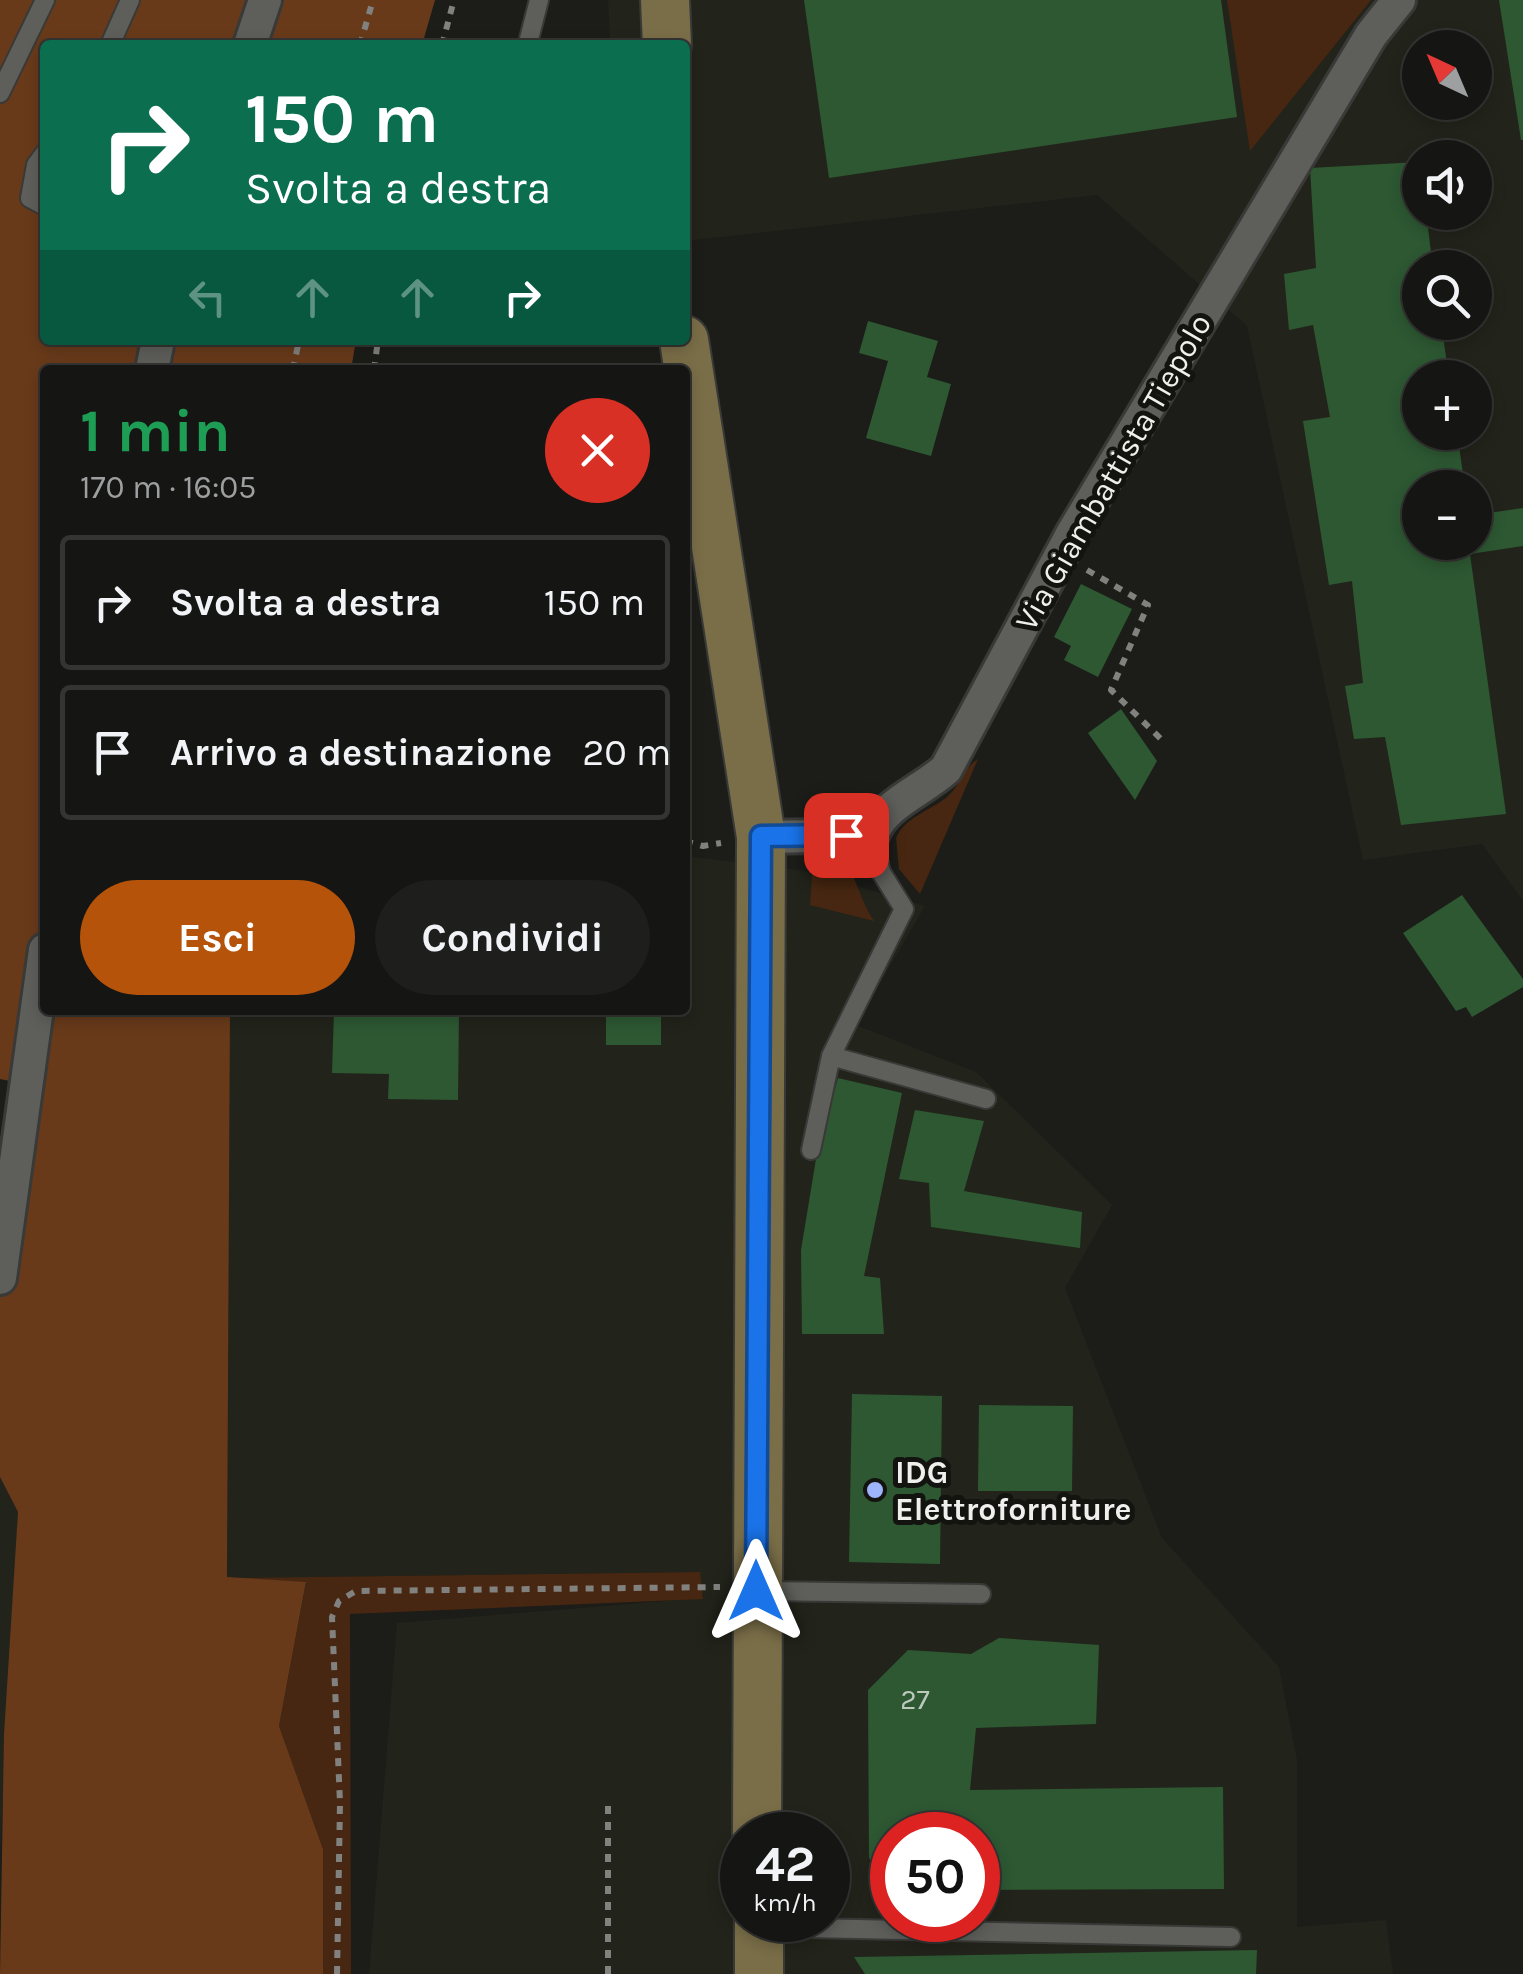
<!DOCTYPE html>
<html lang="it">
<meta charset="utf-8">
<style>
body{margin:0;font-family:Karla,sans-serif;background:#1e1e1c;color:#f1f3f6;height:100vh;display:flex;flex-direction:column;font-size:38px;white-space:nowrap}
*{box-sizing:border-box;margin:0}
p{font-size:32px;color:#9d9fa0}
.icon{flex:none;width:55px;height:55px;fill:none;stroke:currentColor;stroke-width:2;stroke-linecap:round;stroke-linejoin:round}
.map{position:relative;flex:1;overflow:hidden}
.drawer{position:absolute;left:40px;top:365px;width:650px;height:650px;display:flex;flex-direction:column;background:#151513;border-radius:10px;box-shadow:0 5px 15px #0003,0 0 0 2px #343433}
.drawer>*{flex:none}
.top-card{position:absolute;left:40px;top:40px;width:650px;height:305px;border-radius:10px;box-shadow:0 5px 15px #0003,0 0 0 2px #343433;background:#0b6e4f;color:#fff;overflow:hidden}
.needle{width:65px;rotate:316deg}
.tools{position:absolute;left:1402px;top:30px;display:grid;gap:20px}
.tools a{display:grid;place-items:center;width:90px;height:90px;border-radius:50%;background:#151513;box-shadow:0 5px 15px #0003,0 0 0 2px #343433;font-size:50px}
.speed{position:absolute;left:720px;top:1812px;display:flex;gap:20px;font-size:50px;font-weight:700;text-align:center}
.speed>*{display:grid;place-content:center;width:130px;height:130px;border-radius:50%;background:#151513;box-shadow:0 5px 15px #0003,0 0 0 2px #343433;line-height:1}
.speed small{font-size:25px;font-weight:400}
.speed .limit{border:15px solid #d22;background:#fff;color:#111}
.pin{position:absolute;display:grid;place-items:center;width:85px;height:85px;color:#fff;margin:-42px;border-radius:20px;box-shadow:0 5px 15px #0006}
.me{position:absolute;width:110px;margin:-55px;rotate:0deg;stroke-linejoin:round;filter:drop-shadow(0 0 8px #0008)}
.turn{display:flex;align-items:center;gap:35px;height:210px;padding:0 40px;font-size:45px}
.turn .icon{width:130px;height:130px;stroke-width:2.5}
.turn b{display:block;font-size:70px;line-height:85px}
.lanes{display:flex;align-items:center;height:95px;padding:0 40px;background:#0003;justify-content:center;gap:50px;direction:ltr}
.lanes .off{opacity:.35}
.round{display:grid;place-items:center;flex:none;width:105px;height:105px;border-radius:52px;background:#1e1e1c}
.headline{display:flex;align-items:center;justify-content:space-between;height:170px;padding:0 40px}
h1{font-size:60px;font-weight:700;line-height:75px;color:#1e9e55}
.primary-button{display:flex;gap:20px;margin-top:auto;padding:20px 40px}
.primary-button a{flex:1;height:115px;border-radius:60px;background:#b45309;color:#fff;font-size:40px;font-weight:700;line-height:115px;text-align:center}
.primary-button a+a{background:#1e1e1c;color:#f1f3f6}
ul{padding:0;list-style:none}
li{display:flex;align-items:center;gap:30px;height:135px;margin:0 20px 15px;padding:0 20px;border:5px solid #343433;border-radius:10px}
li div{flex:1}
li b{display:block;font-size:38px}
li em{font-style:normal}
.map>svg:first-child{display:block}
.built{fill:#22241b;fill-rule:evenodd}
.green{fill:#472711}
.forest{fill:#683a1a}
.building{fill:#2d5832}
.lines{fill:none;stroke-linecap:round;stroke-linejoin:round}
.lane-casing{stroke:#393a38;stroke-width:22}
.street-casing{stroke:#393a38;stroke-width:38}
.secondary-casing{stroke:#393a38;stroke-width:52}
.path{stroke:#81817f;stroke-width:6;stroke-dasharray:8 8;stroke-linecap:butt}
.lane{stroke:#5e5f5b;stroke-width:18}
.street{stroke:#5e5f5b;stroke-width:32}
.secondary{stroke:#7a6e48;stroke-width:48}
.route-casing{stroke:#114b97;stroke-width:25}
.route{stroke:#1a73e8;stroke-width:18}
.poi-dot{fill:#9eb4fd;stroke:#131310;stroke-width:4}
.labels{text-anchor:middle;stroke-width:10;stroke-linejoin:round;paint-order:stroke}
.number-label{font-size:28px;fill:#bec9be}
.street-label{font-size:32px;fill:#efefed;stroke:#131310}
.poi-label{font-size:32px;font-weight:bold;fill:#efefed;stroke:#131310;text-anchor:start}
</style>
<div class="map">
<svg width="1523" height="1974" viewBox="0 0 1523 1974">
<rect width="100%" height="100%" fill="#1c1c19"/>
<!-- built -->
<path class="built" d="M608,0H1523V901L1482,844L1363,860L1247,326L1097,195L685,241V45H610ZM1420,48H1475V102H1420ZM1420,158H1475V212H1420ZM1420,268H1475V322H1420ZM1420,378H1475V432H1420ZM1420,488H1475V542H1420Z
M685,856L800,870L925,906L856,1025L976,1072L1112,1205L1065,1288L1162,1538L1279,1667L1297,1760V1927L1386,1920L1393,1974H369L397,1623L703,1598L699,1572L227,1578L230,1010H685ZM742,1835H828V1920H742ZM892,1835H978V1920H892Z
M0,1477L18,1512L0,1857Z"/>
<!-- green -->
<path class="green" d="M1227,0H1371L1250,151Z
M978,759L920,894L899,869L896,838C905,817 930,811 947,797C961,785 962,769 978,759Z
M814,850L837,851C855,869 859,899 874,921L810,905Z
M700,1572L703,1599L350,1614L351,1974H323V1849L279,1726L306,1583L227,1578Z"/>
<!-- forest -->
<path class="forest" d="M0,0H435L422,45H45V340H356L351,370H45V1010H230L227,1577L306,1582L279,1726L323,1849V1974H0L4,1735L18,1512L0,1477V1142L10,1081L0,1079Z"/>
<!-- building -->
<path class="building" d="M804,0H1221L1237,117L829,178Z
M1499,0H1523V140H1521Z
M1419,162L1420,212H1426L1433,268H1420V322H1441L1449,378H1420V432H1457L1465,488H1420V542H1475V515L1523,508V546L1470,554L1506,814L1401,825L1385,737L1354,739L1345,686L1363,683L1352,581L1329,585L1303,421L1330,417L1313,325L1289,330L1284,274L1316,268L1310,168Z
M868,321L938,341L927,377L951,384L931,456L866,438L888,361L859,353Z
M1081,584L1132,609L1098,677L1064,660L1071,646L1054,637Z
M1121,709L1157,761L1135,800L1088,733Z
M1462,895L1523,979V987L1472,1017L1466,1007L1456,1011L1403,933Z
M459,1010L458,1100L388,1099L389,1074L332,1073L334,1012Z
M606,1010H661V1045H606Z
M838,1078L902,1093L864,1276L880,1278L884,1334H802L801,1250L816,1159Z
M915,1110L984,1121L964,1191L1082,1212L1080,1248L931,1227L929,1183L899,1179Z
M852,1394L942,1396L940,1564L849,1562Z
M979,1405L1073,1406L1072,1491H978Z
M999,1638L1099,1645L1096,1724L976,1728L970,1790L1223,1787L1224,1889L978,1890V1835H892V1883L869,1858L868,1690L908,1650L971,1654Z
M1257,1950L1256,1974H865L854,1957Z"/>
<g class="lines">
<!-- lane casing -->
<g class="lane-casing">
<path id="lane" d="M529,39L539,0
M110,45L130,0
M0,93L45,0
M45,153L36,165L30,198L45,206
M872,835L881,872L904,909L831,1056L986,1099
M811,1150L831,1056
M761,1591L981,1594
M760,1927L1231,1937"/>
</g>
<!-- street casing -->
<g class="street-casing">
<path id="street" d="M250,45L265,0
M152,370L158,340
M761,837L872,835C884,803 922,791 946,769L1072,534L1371,35L1399,0
M0,1278L45,950"/>
</g>
<!-- secondary casing -->
<g class="secondary-casing">
<path id="secondary" d="M665,0L667,45
M684,340L761,837L757,1835
M759,1920V1974"/>
</g>
<!-- path -->
<path class="path" d="M360,45L373,0
M442,45L454,0
M293,370L299,340
M374,370L378,340
M1087,570L1148,605L1111,690L1164,742
M685,841L703,846L721,843
M337,1974L340,1803L332,1617L339,1601L356,1591L720,1587
M608,1974V1804"/>
<!-- lane -->
<use href="#lane" class="lane"/>
<!-- street -->
<use href="#street" class="street"/>
<!-- secondary -->
<use href="#secondary" class="secondary"/>
</g>
<g class="lines">
<!-- route casing -->
<g class="route-casing">
<path id="route" d="M756,1591L761,836L846,835"/>
</g>
<!-- route -->
<use href="#route" class="route"/>
</g>
<!-- markers -->
<circle class="poi-dot" cx="875" cy="1490" r="10"/>
<g class="labels">
<!-- number labels -->
<g class="number-label">
<text x="915" y="1709">27</text>
</g>
<!-- street labels -->
<g class="street-label">
<text transform="translate(1113 472) rotate(-60)" y="11">Via Giambattista Tiepolo</text>
</g>
<!-- poi labels -->
<g class="poi-label">
<text x="895" y="1483">IDG<tspan x="895" dy="37">Elettroforniture</tspan></text>
</g>
</g>
</svg>
<div class="tools">
<a><svg class="needle" viewBox="-14 -14 28 28"><path d="M0-13l5 13h-10z" fill="#e53935"/><path d="M0 13l5-13h-10z" fill="#9d9fa0"/></svg></a>
<a><svg class="icon" aria-label="sound" viewBox="0 0 24 24"><path d="M4 9h4l5-4v14l-5-4H4zM17 9q2 3 0 6"/></svg></a>
<a><svg class="icon" aria-label="search" viewBox="0 0 24 24"><circle cx="10" cy="10" r="6"/><path d="M15 15l6 6"/></svg></a>
<a>+</a>
<a>−</a>
</div>
<div class="speed"><div>42<small>km/h</small></div><div class="limit">50</div></div>
<div class="pin" style="left:846px;top:835px;background:#d93025"><svg class="icon" aria-label="arrive" viewBox="0 0 24 24"><path d="M6 21V4h12l-3 4 3 4H6"/></svg></div>
<svg class="me" style="left:756px;top:1591px" viewBox="-20 -20 40 40"><path d="M0-17L14 15 0 8-14 15z" fill="#1a73e8" stroke="#fff" stroke-width="4"/></svg>
<div class="top-card">
<div class="turn"><svg class="icon" aria-label="right" viewBox="0 0 24 24"><path d="M7 20v-9h11M14 6l5 5-5 5"/></svg><div><b>150 m</b>Svolta a destra</div></div>
<div class="lanes"><svg class="icon off" aria-label="left" viewBox="0 0 24 24"><path d="M17 20v-9H6M10 6l-5 5 5 5"/></svg><svg class="icon off" aria-label="ahead" viewBox="0 0 24 24"><path d="M12 20V5M6 11l6-6 6 6"/></svg><svg class="icon off" aria-label="ahead" viewBox="0 0 24 24"><path d="M12 20V5M6 11l6-6 6 6"/></svg><svg class="icon" aria-label="right" viewBox="0 0 24 24"><path d="M7 20v-9h11M14 6l5 5-5 5"/></svg></div>
</div>
<section class="drawer">
<div class="headline"><div><h1>1 min</h1><p>170 m · 16:05</p></div><a class="round" style="background:#d93025;color:#fff"><svg class="icon" aria-label="close" viewBox="0 0 24 24"><path d="M6 6l12 12M18 6L6 18"/></svg></a></div>
<ul>
<li><svg class="icon" aria-label="right" viewBox="0 0 24 24"><path d="M7 20v-9h11M14 6l5 5-5 5"/></svg><div><b>Svolta a destra</b></div><em>150 m</em></li>
<li><svg class="icon" aria-label="arrive" viewBox="0 0 24 24"><path d="M6 21V4h12l-3 4 3 4H6"/></svg><div><b>Arrivo a destinazione</b></div><em>20 m</em></li>
</ul>
<div class="primary-button"><a>Esci</a><a>Condividi</a></div>
</section>
</div>
